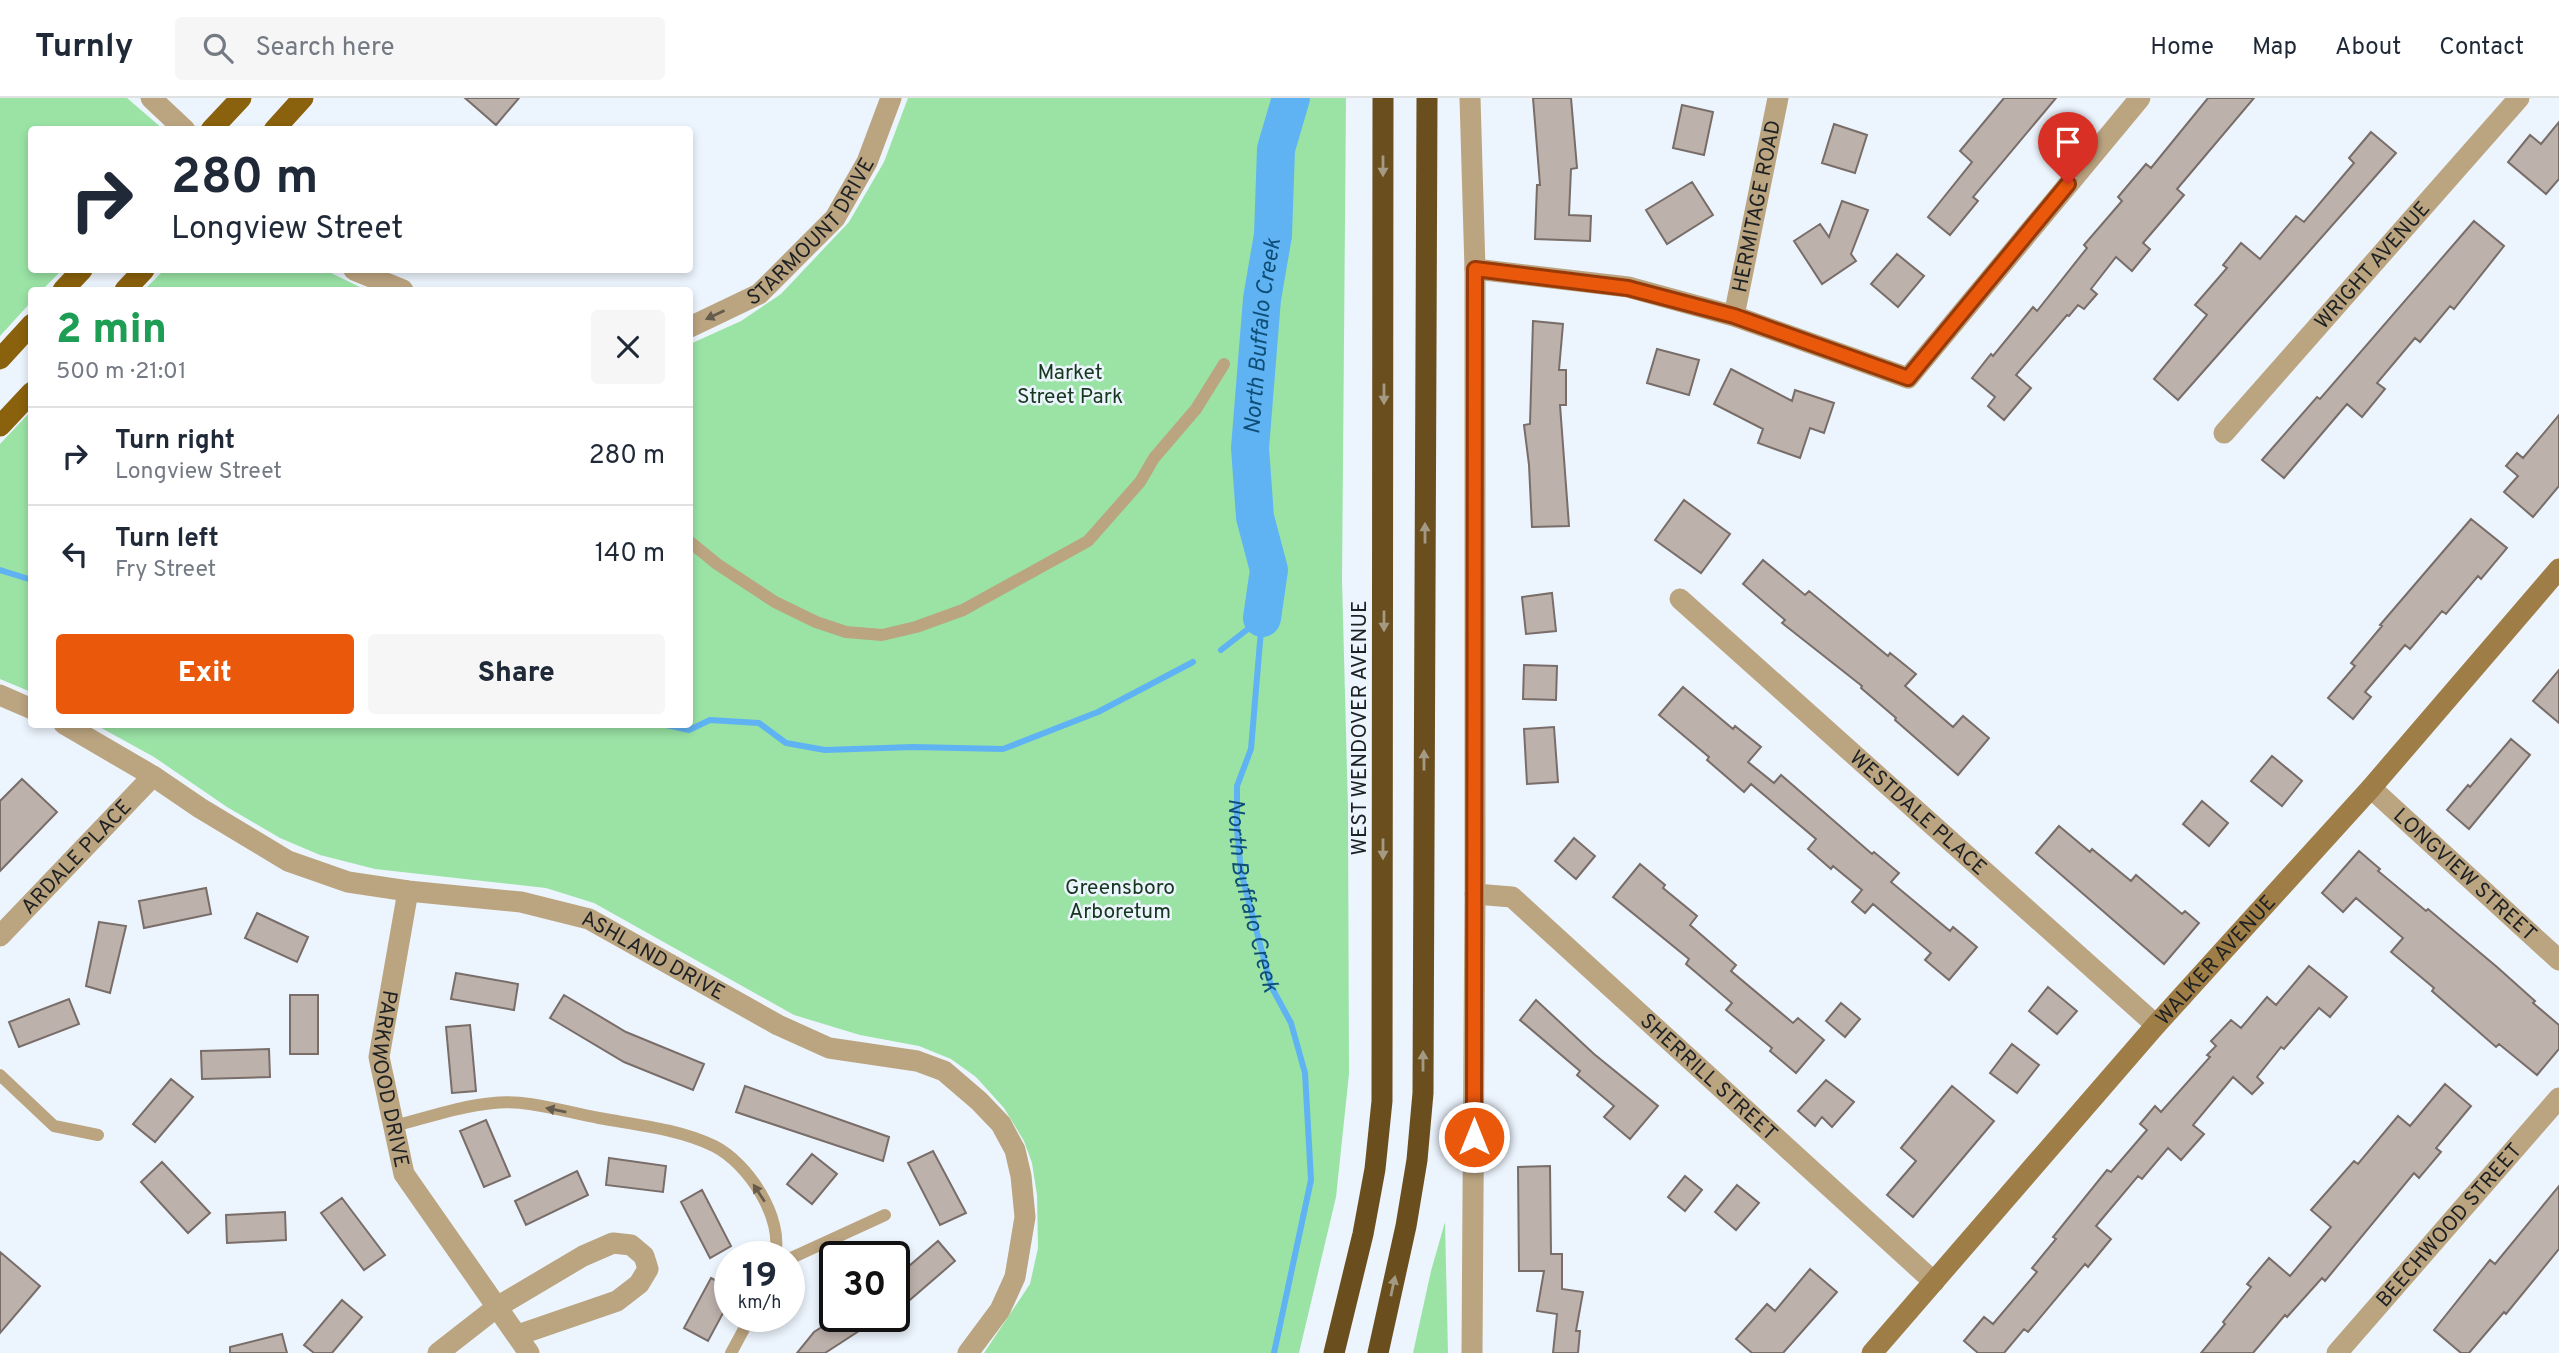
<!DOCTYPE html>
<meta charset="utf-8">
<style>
body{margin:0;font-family:Overpass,sans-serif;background:#f6f6f7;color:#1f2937;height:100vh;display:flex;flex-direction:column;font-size:26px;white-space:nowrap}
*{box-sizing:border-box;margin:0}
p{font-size:23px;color:#747a83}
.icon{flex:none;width:38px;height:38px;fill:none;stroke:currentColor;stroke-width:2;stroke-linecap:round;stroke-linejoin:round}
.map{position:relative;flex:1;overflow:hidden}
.sheet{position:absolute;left:28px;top:189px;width:665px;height:441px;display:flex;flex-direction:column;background:#fff;border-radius:7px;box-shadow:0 4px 10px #0003}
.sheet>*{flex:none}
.top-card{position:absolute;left:28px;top:28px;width:665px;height:147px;border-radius:7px;box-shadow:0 4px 10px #0003;background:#fff;color:#1f2937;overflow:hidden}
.speed{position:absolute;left:714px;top:1143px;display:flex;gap:14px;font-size:35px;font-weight:700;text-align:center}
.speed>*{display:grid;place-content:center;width:91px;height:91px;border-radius:50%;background:#fff;box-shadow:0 4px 10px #0003;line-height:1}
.speed small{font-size:18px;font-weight:400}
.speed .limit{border:4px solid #111;border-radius:10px;background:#fff;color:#111}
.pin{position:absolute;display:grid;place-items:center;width:60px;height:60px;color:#fff;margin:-72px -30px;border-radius:50% 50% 50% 0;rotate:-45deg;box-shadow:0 0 7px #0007}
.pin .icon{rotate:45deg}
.me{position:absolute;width:77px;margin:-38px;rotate:0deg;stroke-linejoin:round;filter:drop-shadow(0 0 5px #0008)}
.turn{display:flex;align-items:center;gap:24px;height:147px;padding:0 28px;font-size:32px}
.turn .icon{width:91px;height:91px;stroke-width:2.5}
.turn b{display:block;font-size:49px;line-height:60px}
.round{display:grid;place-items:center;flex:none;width:74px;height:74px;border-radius:7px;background:#f6f6f7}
.head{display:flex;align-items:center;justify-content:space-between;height:119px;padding:0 28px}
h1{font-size:42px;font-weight:800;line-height:52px;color:#1e9e55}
.action{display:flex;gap:14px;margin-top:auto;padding:14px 28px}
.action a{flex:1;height:80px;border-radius:7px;background:#ea580c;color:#fff;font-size:28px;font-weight:800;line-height:80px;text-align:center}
.action a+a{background:#f6f6f7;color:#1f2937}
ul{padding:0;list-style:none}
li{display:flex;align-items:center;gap:21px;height:98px;padding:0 28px;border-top:2px solid #e0e1e3}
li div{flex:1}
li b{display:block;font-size:26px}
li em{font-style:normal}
header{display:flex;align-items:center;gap:42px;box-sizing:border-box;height:98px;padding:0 35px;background:#fff;border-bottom:2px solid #e0e1e3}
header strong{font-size:33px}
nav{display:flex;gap:38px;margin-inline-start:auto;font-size:24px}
.search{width:490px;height:63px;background:#f6f6f7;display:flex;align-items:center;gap:18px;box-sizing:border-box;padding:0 24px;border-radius:7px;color:#747a83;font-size:26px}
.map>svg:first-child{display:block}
.green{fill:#9ae3a5}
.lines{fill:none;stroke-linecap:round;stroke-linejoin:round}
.stream{stroke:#60b3f3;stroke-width:6}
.river{stroke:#60b3f3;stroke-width:38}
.building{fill:#bdb1ac;stroke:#786d68;stroke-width:2}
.lane{stroke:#bba480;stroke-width:12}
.street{stroke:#bba480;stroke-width:21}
.secondary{stroke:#9f7d46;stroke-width:21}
.primary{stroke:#8a610c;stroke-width:21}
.highway{stroke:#6a4e1e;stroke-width:21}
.oneway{fill:#a49982}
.oneway2{fill:#655c4d}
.route-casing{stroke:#983908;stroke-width:18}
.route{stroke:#ea580c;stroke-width:12}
.labels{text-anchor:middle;stroke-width:5;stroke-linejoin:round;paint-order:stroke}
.street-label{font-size:21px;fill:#1e2124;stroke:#ecf4fd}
.park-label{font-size:21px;fill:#16371d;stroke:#ecf4fd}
.water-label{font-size:23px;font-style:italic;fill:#0f4e77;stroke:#ecf4fd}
</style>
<header>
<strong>Turnly</strong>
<div class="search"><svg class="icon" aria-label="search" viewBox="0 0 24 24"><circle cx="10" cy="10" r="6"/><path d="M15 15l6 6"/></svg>Search here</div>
<nav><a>Home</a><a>Map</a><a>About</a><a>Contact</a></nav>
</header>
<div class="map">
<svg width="2559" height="1255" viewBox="0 0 2559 1255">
<rect width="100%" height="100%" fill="#ecf4fd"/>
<!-- green -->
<path class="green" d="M0,0H127L163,31L32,32V172H62L42,192H32L31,204L0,238Z
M908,0H1346L1342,482L1348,711L1349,976L1336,1099L1299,1255H984L1030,1186L1038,1150L1037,1097L1032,1065L1024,1043L1004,1010L976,979L951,961L919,948L860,937L794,917L594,805L546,790L375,771L320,757L280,740L227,709L154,659L96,627L690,626V246L741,223L781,196L849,124L884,64Z
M164,172H325L366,192H144Z
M31,313V594L0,581V346Z
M1445,1124L1448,1255H1413L1431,1173Z"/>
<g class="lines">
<!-- stream -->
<g class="stream">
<path d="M0,472L32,482"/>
<path id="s1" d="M1262,520L1251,651L1237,688V732L1241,774L1271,888L1291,925L1305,975L1311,1082L1274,1255"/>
<path d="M1221,552L1262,520"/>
<path d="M662,626L689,632L710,622L759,625L786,645L825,652L913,649L1003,651L1098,614L1193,564"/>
</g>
<!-- river -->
<path class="river" id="s2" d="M1262,520L1269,472L1255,419L1250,350L1262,201L1273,137L1276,51L1291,0"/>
</g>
<!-- building -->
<path class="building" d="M465,0H519L496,27Z
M1533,0H1571L1577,70L1571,71L1569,117L1591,118L1590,143L1535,141L1537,87H1540Z
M2004,0H2056L1973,99L1978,103L1950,137L1928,119L1972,64L1960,53Z
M2208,0H2254L2177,91L2184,97L2143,145L2150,151L2132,173L2116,159L2091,191L2097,196L2084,211L2078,207L2069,218L2067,217L2016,277L2031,290L2004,322L1988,308L1995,299L1972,280L1991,256L1993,258L2033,209L2037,213L2087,150L2084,147L2122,103L2118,99L2146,66L2151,70Z
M1682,7L1713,14L1704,57L1673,50Z
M2559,24V81L2546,96L2508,64L2530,37L2541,46Z
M1834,26L1867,37L1855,75L1822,65Z
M2371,34L2396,55L2178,302L2154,281L2207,217L2195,207L2227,170L2223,167L2241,145L2260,161L2296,118L2304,124L2354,65L2349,60Z
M1692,84L1713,117L1667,146L1646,112Z
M1842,103L1868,112L1851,156L1856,163L1822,186L1794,143L1820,126L1829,139Z
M2474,123L2504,148L2454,211L2450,208L2420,244L2415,240L2377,285L2385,291L2362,319L2347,306L2284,380L2262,362L2317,299L2320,301Z
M1897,156L1924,178L1898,209L1871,186Z
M1533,223L1563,226L1559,272H1566V307H1560L1569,428L1532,429L1529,367L1524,327L1530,326Z
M1657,251L1699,262L1689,297L1647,285Z
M1731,271L1792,303L1795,292L1834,305L1824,335L1810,330L1800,360L1758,345L1763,331L1714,306Z
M2559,317V388L2533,419L2504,394L2518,378L2506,368L2517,355L2523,360Z
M1684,402L1730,436L1701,475L1655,442Z
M2471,421L2507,450L2481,481L2478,478L2446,516L2442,513L2410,551L2405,547L2365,594L2371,599L2353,621L2328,600L2355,568L2351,565L2382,528L2380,527Z
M1763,462L1805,497L1809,493L1888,558L1890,555L1916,576L1905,588L1953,629L1963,618L1989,640L1958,677L1895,622L1896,620L1861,590L1862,588L1782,525L1785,522L1743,486Z
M1552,495L1556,533L1526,536L1522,499Z
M1524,567L1557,568L1556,602L1523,601Z
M2559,572V625L2533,603Z
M1683,589L1733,631L1735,628L1761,649L1748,664L1774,685L1781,677L1872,756L1874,754L1899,775L1891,784L1950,833L1953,829L1977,849L1949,882L1925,862L1931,855L1873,806L1865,815L1852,804L1862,792L1833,768L1831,771L1808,751L1816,741L1751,686L1744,694L1707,662L1709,659L1659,617Z
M1554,629L1558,684L1527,686L1524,631Z
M2511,641L2530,657L2469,731L2447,712L2468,687L2470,689Z
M2272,658L2302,683L2282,708L2251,683Z
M22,681L57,714L0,773V703Z
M2202,703L2228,725L2209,748L2183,726Z
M2059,728L2090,754L2092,751L2131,783L2136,777L2182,816L2185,813L2199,825L2164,866L2036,755Z
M1574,740L1595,758L1576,781L1555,763Z
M2359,753L2380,771L2378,773L2426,813L2428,811L2497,869L2535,903L2533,905L2559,927V951L2537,977L2499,946L2496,949L2432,893L2434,890L2391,854L2403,840L2356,800L2343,814L2322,795Z
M1640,766L1665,787L1663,790L1697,818L1690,827L1736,867L1731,873L1793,925L1798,920L1824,942L1796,975L1770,953L1772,950L1726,912L1732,905L1686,866L1689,861L1613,799Z
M206,790L211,816L144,830L139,803Z
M257,815L308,839L297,864L245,840Z
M99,824L126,828L110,895L86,888Z
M2309,868L2347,899L2330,919L2319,910L2284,951L2281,949L2257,979L2263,985L2252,996L2233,979L2193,1027L2204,1036L2181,1062L2168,1050L2142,1081L2138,1078L2096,1128L2111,1141L2088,1169L2085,1166L2028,1234L2024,1231L2004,1255H1978L1964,1243L1984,1219L1993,1226L2037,1174L2032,1170L2056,1141L2053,1139L2107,1072L2111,1074L2147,1032L2140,1026L2155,1008L2161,1014L2210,959L2207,957L2216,948L2211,943L2231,922L2241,930L2267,899L2276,907Z
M456,875L518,886L514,912L451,901Z
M2048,889L2077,913L2057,936L2029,913Z
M290,897H318V956H290Z
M564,897L626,934L704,966L693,992L624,964L550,920Z
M69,901L79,926L19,949L9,924Z
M1536,902L1594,956L1658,1008L1630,1041L1604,1019L1614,1008L1577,977L1580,973L1520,922Z
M1841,905L1860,921L1845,939L1826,923Z
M470,927L476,993L452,995L446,929Z
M2012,946L2039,967L2017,995L1990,975Z
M269,951L270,979L202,981L201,953Z
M171,981L193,999L155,1044L133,1026Z
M1826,982L1854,1004L1832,1029L1822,1019L1815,1028L1798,1013Z
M2445,986L2471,1008L2436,1050L2441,1054L2419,1080L2414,1075L2325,1183L2322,1180L2287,1219L2285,1217L2253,1255H2201L2225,1226L2223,1224L2251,1189L2247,1186L2269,1160L2290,1178L2331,1129L2311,1112L2354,1063L2358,1066L2398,1018L2410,1028Z
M745,988L889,1039L883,1063L736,1014Z
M1952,988L1994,1023L1913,1119L1887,1097L1916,1063L1901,1050Z
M486,1022L510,1078L484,1089L460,1033Z
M933,1053L966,1115L940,1127L908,1065Z
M812,1056L837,1076L812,1106L787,1086Z
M609,1060L666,1068L663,1094L606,1087Z
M162,1064L210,1115L188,1135L141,1084Z
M1550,1068L1551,1156H1562V1191L1583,1194L1576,1233H1580L1578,1255H1553L1557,1216L1537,1213L1544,1173H1519L1518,1069Z
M577,1073L588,1097L526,1127L515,1103Z
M1685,1078L1702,1092L1685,1113L1668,1099Z
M1737,1087L1759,1105L1736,1132L1715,1114Z
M2559,1088V1151L2506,1216L2504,1214L2469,1255H2461L2434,1232L2490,1162L2495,1166Z
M702,1092L731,1148L710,1160L681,1104Z
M342,1100L385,1157L364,1172L321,1115Z
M285,1114L286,1142L227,1145L226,1117Z
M938,1143L955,1163L904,1207L894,1195V1181Z
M0,1154L40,1188L0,1235Z
M1810,1171L1837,1194L1783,1255H1752L1736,1241L1767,1206L1775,1213Z
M711,1180L730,1190V1202L708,1243L684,1230Z
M342,1202L362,1219L332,1255H314L304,1247Z
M839,1218H882L825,1255H797L814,1234Z
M282,1236L287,1255H230V1249Z"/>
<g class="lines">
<!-- lane -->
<path class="lane" d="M690,444L717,466L775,504L816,524L846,534L882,537L916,529L963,512L1088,443L1140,384L1154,360L1196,311L1224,266
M0,977L54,1028L98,1037
M394,1028C426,1020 460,1008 493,1005C528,1001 565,1014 599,1020C637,1027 679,1031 714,1048C748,1065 784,1120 775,1158
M789,1161L885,1117
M731,1255L751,1218"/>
<!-- street -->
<g class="street">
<path d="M151,0L185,32"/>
<path d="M1470,0L1475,171V796L1472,1255"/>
<path d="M1475,171L1628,189L1734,218L1908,280L2140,0"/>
<path d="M354,172L403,192"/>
<path id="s3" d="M1734,218L1778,0"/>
<path id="s4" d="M690,229L759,196L835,120L867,64L891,0"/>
<path id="s5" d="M2224,335L2519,0"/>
<path id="s6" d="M1680,501L2156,927"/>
<path d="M0,597L32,611"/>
<path id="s7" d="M64,626L153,678L200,710L288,763L348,784L408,793L521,804L589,821L778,927L829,950L917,963L944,973L979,1003L1001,1026L1015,1052L1021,1078L1025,1119L1015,1179L1000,1212L968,1255"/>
<path id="s8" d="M2371,690L2559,862"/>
<path id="s9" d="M408,793L379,959L404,1076L529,1255"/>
<path id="s10" d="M1475,796L1512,799L1934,1184"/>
<path id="s11" d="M0,838L153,678"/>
<path d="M438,1255L497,1209L583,1158L613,1145L631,1147L644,1158L648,1171L639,1186L617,1203L518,1237"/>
<path id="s12" d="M2337,1255L2559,1000"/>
</g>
<!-- secondary -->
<path class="secondary" id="s13" d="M1872,1255L2156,927L2371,690L2559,471"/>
<!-- primary -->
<path class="primary" d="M211,32L241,0
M274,32L303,0
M63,192L82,172
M125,192L144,172
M0,261L32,226
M0,328L32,294"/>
<!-- highway -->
<path class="highway" d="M1334,1255L1363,1136L1375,1071L1382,1003L1383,0
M1378,1255L1406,1128L1417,1062L1423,995L1427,0"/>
</g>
<!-- one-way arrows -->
<defs><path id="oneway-solid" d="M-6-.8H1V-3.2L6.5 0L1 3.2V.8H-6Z" transform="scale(1.75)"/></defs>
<g class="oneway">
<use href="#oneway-solid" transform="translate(1383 68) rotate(90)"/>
<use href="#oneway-solid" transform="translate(1384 296) rotate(90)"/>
<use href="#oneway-solid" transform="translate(1425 435) rotate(-90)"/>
<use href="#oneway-solid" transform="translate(1384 523) rotate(90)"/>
<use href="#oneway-solid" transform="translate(1424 662) rotate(-90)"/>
<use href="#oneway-solid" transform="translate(1383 751) rotate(90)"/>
<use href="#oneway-solid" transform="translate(1423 963) rotate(-90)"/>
<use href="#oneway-solid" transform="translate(1393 1188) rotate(-78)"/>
</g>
<g class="oneway2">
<use href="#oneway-solid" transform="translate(715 217) rotate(155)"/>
<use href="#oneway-solid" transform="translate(556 1012) rotate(-169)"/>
<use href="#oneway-solid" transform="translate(759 1095) rotate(-123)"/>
</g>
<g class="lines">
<!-- route casing -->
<g class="route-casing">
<path id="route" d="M1474,1039L1475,171L1628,190L1734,218L1908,280L2068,86"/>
</g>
<!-- route -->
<use href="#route" class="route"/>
</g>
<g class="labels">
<!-- street labels -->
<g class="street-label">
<text dy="7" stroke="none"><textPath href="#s3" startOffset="112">HERMITAGE ROAD</textPath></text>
<text dy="7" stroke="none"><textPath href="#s4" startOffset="158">STARMOUNT DRIVE</textPath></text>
<text dy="7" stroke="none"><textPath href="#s5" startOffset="224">WRIGHT AVENUE</textPath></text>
<text transform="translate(1359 630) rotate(-90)" y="7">WEST WENDOVER AVENUE</text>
<text dy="7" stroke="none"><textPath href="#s6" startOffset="320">WESTDALE PLACE</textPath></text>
<text dy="7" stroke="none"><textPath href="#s11" startOffset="110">ARDALE PLACE</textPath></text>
<text dy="7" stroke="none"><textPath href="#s8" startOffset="128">LONGVIEW STREET</textPath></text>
<text dy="7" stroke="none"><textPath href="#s7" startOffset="644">ASHLAND DRIVE</textPath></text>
<text dy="7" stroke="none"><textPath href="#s13" startOffset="522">WALKER AVENUE</textPath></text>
<text dy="7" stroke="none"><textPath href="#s9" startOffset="191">PARKWOOD DRIVE</textPath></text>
<text dy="7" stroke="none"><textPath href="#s10" startOffset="304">SHERRILL STREET</textPath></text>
<text dy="7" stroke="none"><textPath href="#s12" startOffset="170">BEECHWOOD STREET</textPath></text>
</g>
<!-- park labels -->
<g class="park-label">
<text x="1070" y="281">Market<tspan x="1070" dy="24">Street Park</tspan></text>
<text x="1120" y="796">Greensboro<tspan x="1120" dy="24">Arboretum</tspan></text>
</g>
<!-- water labels -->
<g class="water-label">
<text dy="8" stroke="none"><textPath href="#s2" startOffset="285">North Buffalo Creek</textPath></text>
<text dy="8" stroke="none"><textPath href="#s1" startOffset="282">North Buffalo Creek</textPath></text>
</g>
</g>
</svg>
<div class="speed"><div>19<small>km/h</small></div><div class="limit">30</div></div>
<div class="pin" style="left:2068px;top:86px;background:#d93025"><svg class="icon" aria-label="arrive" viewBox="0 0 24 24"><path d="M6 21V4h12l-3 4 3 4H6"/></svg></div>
<svg class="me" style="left:1474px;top:1039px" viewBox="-20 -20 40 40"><circle r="17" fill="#ea580c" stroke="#fff" stroke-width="3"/><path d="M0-11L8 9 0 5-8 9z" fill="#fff"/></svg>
<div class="top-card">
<div class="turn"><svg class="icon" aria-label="right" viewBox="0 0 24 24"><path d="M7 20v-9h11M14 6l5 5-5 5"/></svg><div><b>280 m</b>Longview Street</div></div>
</div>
<section class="sheet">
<div class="head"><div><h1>2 min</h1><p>500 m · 21:01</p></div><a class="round"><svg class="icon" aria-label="close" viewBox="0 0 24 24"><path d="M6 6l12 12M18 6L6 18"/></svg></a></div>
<ul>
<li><svg class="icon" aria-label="right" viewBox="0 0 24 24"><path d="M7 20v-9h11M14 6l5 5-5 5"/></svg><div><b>Turn right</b><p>Longview Street</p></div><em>280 m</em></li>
<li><svg class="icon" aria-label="left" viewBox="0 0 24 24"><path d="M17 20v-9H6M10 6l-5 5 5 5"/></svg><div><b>Turn left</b><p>Fry Street</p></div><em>140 m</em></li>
</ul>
<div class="action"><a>Exit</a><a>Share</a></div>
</section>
</div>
